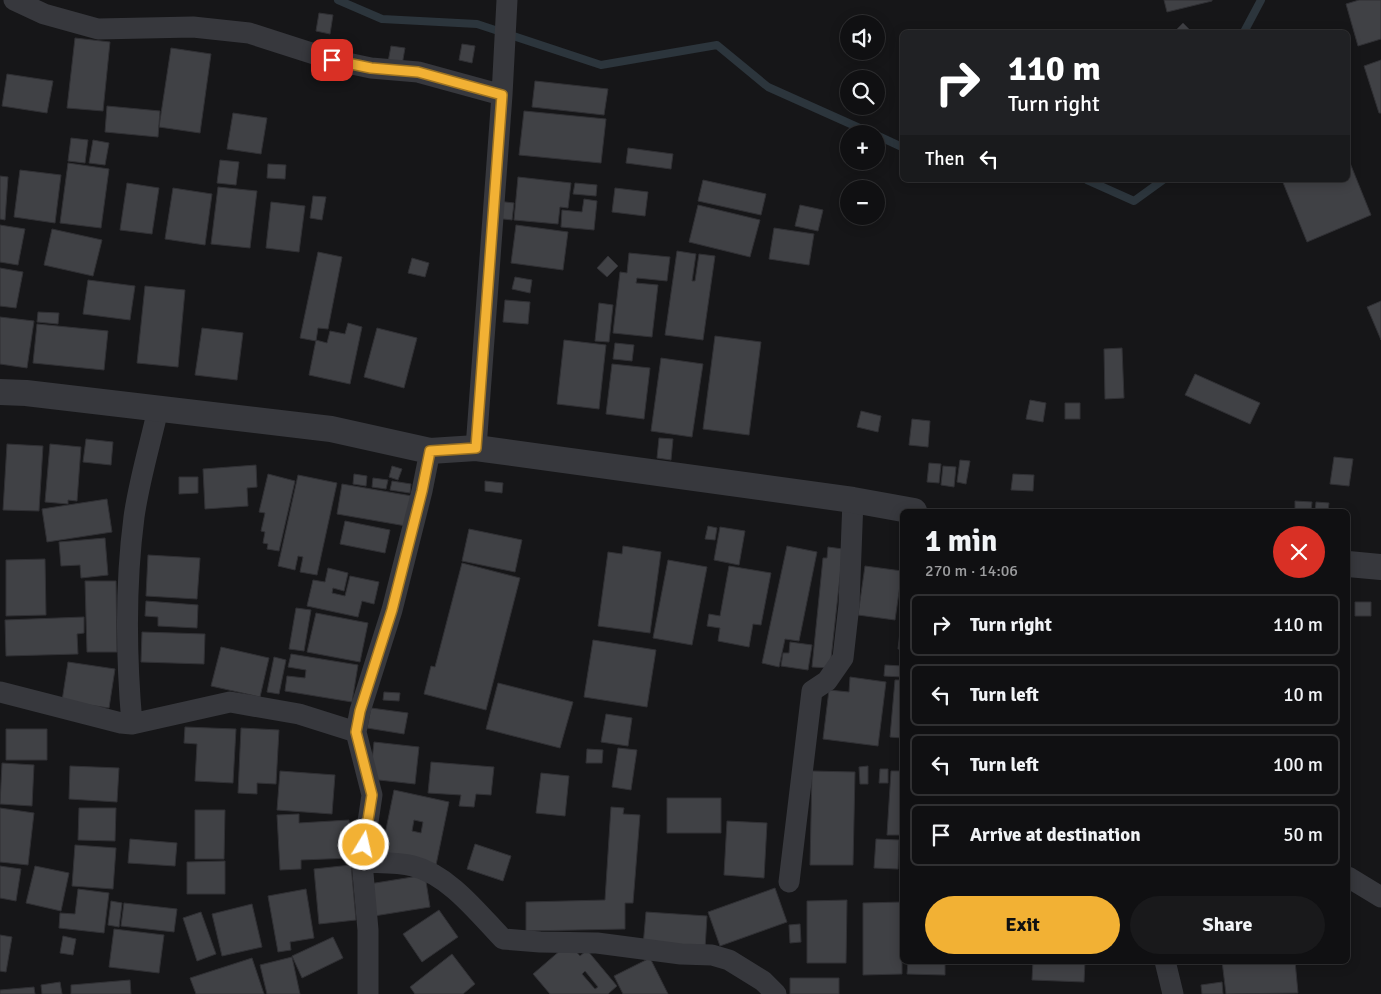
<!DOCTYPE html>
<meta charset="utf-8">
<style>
body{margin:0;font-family:Signika,sans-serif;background:#19191b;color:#f1f3f6;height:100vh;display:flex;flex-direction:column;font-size:19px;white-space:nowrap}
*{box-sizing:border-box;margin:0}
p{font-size:16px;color:#9c9d9f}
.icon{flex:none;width:28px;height:28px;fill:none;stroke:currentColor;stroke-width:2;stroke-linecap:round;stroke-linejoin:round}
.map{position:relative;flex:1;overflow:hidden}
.panel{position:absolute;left:900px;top:509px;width:450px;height:455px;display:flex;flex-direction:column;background:#101012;border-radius:8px;box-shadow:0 2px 12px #0003,0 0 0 1px #303032}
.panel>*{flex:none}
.guide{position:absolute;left:900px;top:30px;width:450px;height:152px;border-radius:8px;box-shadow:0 2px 12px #0003,0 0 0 1px #303032;background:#202124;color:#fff;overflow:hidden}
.buttons{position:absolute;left:840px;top:15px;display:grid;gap:10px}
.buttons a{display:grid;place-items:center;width:45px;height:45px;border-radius:50%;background:#101012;box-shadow:0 2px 12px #0003,0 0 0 1px #303032;font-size:25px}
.pin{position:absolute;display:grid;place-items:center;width:42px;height:42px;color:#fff;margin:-21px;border-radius:10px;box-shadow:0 2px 8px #0006}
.me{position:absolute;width:55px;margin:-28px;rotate:9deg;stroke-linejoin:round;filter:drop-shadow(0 0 4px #0008)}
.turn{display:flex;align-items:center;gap:18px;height:105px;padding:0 25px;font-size:22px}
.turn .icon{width:65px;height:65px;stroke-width:2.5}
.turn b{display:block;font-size:35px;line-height:42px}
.then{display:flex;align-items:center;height:48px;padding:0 25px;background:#0003;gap:10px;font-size:19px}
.round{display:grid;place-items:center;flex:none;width:52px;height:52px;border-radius:26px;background:#19191b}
.overview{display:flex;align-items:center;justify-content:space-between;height:85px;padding:0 25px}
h1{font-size:30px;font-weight:800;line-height:38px}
.primary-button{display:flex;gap:10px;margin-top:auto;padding:10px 25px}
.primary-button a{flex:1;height:58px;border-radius:30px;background:#f2b134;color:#111;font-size:20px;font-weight:800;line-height:58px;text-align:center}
.primary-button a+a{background:#19191b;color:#f1f3f6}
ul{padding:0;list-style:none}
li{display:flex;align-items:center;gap:15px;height:62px;margin:0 10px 8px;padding:0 15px;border:2px solid #303032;border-radius:8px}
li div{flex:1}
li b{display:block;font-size:19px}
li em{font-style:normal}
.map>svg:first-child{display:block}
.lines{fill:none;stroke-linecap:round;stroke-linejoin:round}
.stream{stroke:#2c353c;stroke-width:8}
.building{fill:#404145;stroke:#303034;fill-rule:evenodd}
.minor{stroke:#37383d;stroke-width:21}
.tertiary{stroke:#37383d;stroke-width:26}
.route-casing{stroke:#9d7322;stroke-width:12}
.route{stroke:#f2b134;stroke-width:9}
</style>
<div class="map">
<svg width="1381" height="994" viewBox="0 0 1381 994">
<rect width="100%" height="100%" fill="#161618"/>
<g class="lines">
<!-- stream -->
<path class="stream" d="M338,0L382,19L477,24L601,65L717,45L768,87L873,134
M1244,32L1261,0
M876,135L902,147
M1087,180L1134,201L1163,180"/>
</g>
<!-- building -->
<path class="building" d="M1164,0H1212V1L1167,12Z
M1359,0H1381V39L1358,46L1346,4Z
M319,13L333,15L330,34L316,31Z
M1183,23L1192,32H1174Z
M75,38L110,42L103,111L67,108Z
M462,44L475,46L472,63L459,60Z
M391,46L405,48L402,65L388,62Z
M171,48L211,54L200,133L159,127Z
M1381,60V113H1379L1364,66Z
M7,74L53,81L47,113L2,106Z
M535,81L608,89L604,115L532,107Z
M107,106L160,111L158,137L105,132Z
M524,111L606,119L601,163L519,155Z
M233,113L267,118L261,154L227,149Z
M71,138L88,140L85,163L68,161Z
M93,140L109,143L105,165L89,163Z
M628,148L673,154L671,169L626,163Z
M1348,158L1371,215L1307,242L1282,180H1348Z
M220,160L239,162L236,185L217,183Z
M68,163L109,169L101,228L60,223Z
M268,164L286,165L285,179L267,178Z
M20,170L61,175L55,223L14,217Z
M0,176L8,177L5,220L0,219Z
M518,177L571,183L568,208L560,207L558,224L514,220Z
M703,180L766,194L761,215L698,201Z
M127,183L159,188L152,234L120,230Z
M575,183L597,185L596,196L573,194Z
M218,187L257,191L250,248L211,244Z
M173,188L212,194L205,245L165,239Z
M615,188L648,192L645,216L612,212Z
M313,196L326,197L322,220L310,218Z
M584,199L597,201L594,230L561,227L562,210L582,212Z
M497,201L514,203L512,220L495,218Z
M271,202L305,206L299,252L266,248Z
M698,205L760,220L750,257L689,242Z
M800,205L823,210L818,231L795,226Z
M0,225L25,229L18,265L0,262Z
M516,225L568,232L563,270L511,263Z
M774,228L814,234L809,265L769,259Z
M52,229L102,240L93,276L44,265Z
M677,251L696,254L692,281H695L699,254L715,256L703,340L665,335Z
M318,252L342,257L328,329L318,328L316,341L300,338Z
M629,253L670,257L667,281L637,278L636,283L658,285L652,337L613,333L620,272L627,273Z
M608,256L618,266L607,277L597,268Z
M412,258L429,263L425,277L408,273Z
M0,268L23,272L16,308L0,306Z
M515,277L532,280L530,293L512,289Z
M88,280L135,286L130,320L83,314Z
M145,286L185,290L178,367L137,363Z
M505,300L530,302L528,324L503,322Z
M1381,301V340L1367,307Z
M599,303L613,305L609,342L595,341Z
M38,312L59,313L58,324L37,322Z
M0,317L34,321L27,368L0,364Z
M348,323L362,327L350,384L309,375L316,340L327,343L330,331L345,334Z
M37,324L108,331L104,370L33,363Z
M202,328L243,333L237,380L195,375Z
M377,328L417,338L404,388L364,377Z
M715,336L761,342L749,435L703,429Z
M564,340L606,345L599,409L557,404Z
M615,343L634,345L632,361L613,359Z
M1122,348L1124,398L1105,399L1104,349Z
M661,358L703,364L692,437L651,431Z
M612,364L650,368L644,419L606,414Z
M1195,374L1260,403L1250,424L1185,395Z
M1030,400L1046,403L1043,422L1026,419Z
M1065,403H1080V419H1065Z
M861,411L881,416L878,432L857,427Z
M912,419L930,421L928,447L909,445Z
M659,438L673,439L671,460L657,458Z
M86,439L113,442L111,465L83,462Z
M7,444L43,446L39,511L3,510Z
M50,444L81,447L77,501L68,500V504L45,502Z
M1334,457L1353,459L1349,486L1330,484Z
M960,460L970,461L966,484L957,482Z
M929,463L941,464L939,483L927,482Z
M256,465L257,487L247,488L248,506L205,509L203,469Z
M392,466L402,469L398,480L389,477Z
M943,466L956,467L954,487L941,485Z
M268,474L295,481L279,551L267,549L268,544L263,543L265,532L261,531L265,513L259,512Z
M354,474L367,476L366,486L353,484Z
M1013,474L1034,475L1033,491L1011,490Z
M298,475L337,483L317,575L300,572L303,557L298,556L295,570L278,566Z
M179,477H198V493L179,494Z
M373,478L388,480L386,489L372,487Z
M392,481L411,484L410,493L390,490Z
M485,481L503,483L502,493L485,491Z
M342,484L412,496L406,526L337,514Z
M107,499L112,532L47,542L42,509Z
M1295,501L1312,502L1311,511H1295Z
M1316,502L1329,503L1328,511H1315Z
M345,521L390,530L385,553L340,544Z
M708,526L717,528L715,540L705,539Z
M720,527L745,531L739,565L714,560Z
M469,529L522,540L515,572L462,561Z
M105,538L108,575L81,578L80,565L61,566L59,542Z
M623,546L661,552L650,633L598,626L608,552L622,554Z
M787,546L817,552L799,641L785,639L779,667L762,663Z
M828,547L843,549L830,668L812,667L823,558H827Z
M148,555L200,558L197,599L146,596Z
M45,559L46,615L6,616V560Z
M668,560L707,567L692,645L653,638Z
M462,563L520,578L486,710L424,694L431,666L435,667Z
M729,566L771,573L761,625L753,624L749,647L718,641L720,628L707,626L709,614L720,616Z
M865,566L902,571L895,620L858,615Z
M328,568L348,573L344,591L333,588L332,593L345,596L350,576L379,582L374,604L362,601L358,617L307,606L313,580L325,582Z
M85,581H116L117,652H87Z
M146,601L198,605L197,628L158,626V617L145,616Z
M1355,602H1371V616H1355Z
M296,608L311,610L304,651L289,649Z
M316,613L368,623L360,662L307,652Z
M902,614V649H898Z
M84,617V633L77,634L78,654L6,656L5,620Z
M142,632L205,634L204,664L141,662Z
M593,640L656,650L647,707L584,697Z
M790,642L812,645L808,670L781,666L783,653H789Z
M221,647L269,658L260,697L211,686Z
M291,654L358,665L352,702L285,691L287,676L305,678L306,670L288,667Z
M274,657L286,660L279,694L267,692Z
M68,662L115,669L109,708L62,701Z
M885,665L902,666V677L884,676Z
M850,677L886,682L878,746L823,739L829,690L849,692Z
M895,680H902V738L890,737Z
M498,683L573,702L560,748L486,729Z
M384,692L400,693L399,701L383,700Z
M371,708L408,713L404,734L367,728Z
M606,714L632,718L628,746L601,742Z
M185,727L236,729L233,783L195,781L197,744L184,743Z
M241,728L279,730L276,784L257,783V794L238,793Z
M6,729H47V760H6Z
M374,742L419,747L415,784L370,779Z
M618,748L637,750L631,790L612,787Z
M587,749L603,750L602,763H586Z
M431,762L494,767L491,795L476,794L474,807L459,806L461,795L428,793Z
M2,763L34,765L32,806L0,804Z
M70,766L119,768L117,802L69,799Z
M868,766V784H860L859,767Z
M880,769H888V783H879Z
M280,771L335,775L332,814L277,810Z
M812,771L855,772L853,865H810Z
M891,771H902V835H887Z
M541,773L569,776L565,816L536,813Z
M394,790L449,802L436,865L381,854ZM414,820L423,822L421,833L412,831Z
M667,798H721V833H667Z
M611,807L624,808L623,814L640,815L633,903H625V929L526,931V902L605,900Z
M0,808L34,813L28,865L0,862Z
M79,808H116L115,841L78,840Z
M195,810H225L224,859H195Z
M299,814V823L349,820L351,858L301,860V869L280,870L277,815Z
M727,821L767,823L764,878L724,875Z
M130,839L177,843L175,866L128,863Z
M876,839L899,840L898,869L874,868Z
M475,844L511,856L503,881L467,869Z
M75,845L116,848L113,889L72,886Z
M225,861V894H187V862Z
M351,865L356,920L319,924L314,869Z
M0,866L21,869L16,901L0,898Z
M35,866L69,873L61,911L26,903Z
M425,875L430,907L374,916L369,884Z
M775,888L787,922L720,946L708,912Z
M78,889L109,893L104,933L59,928L60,913L75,914Z
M306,889L314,938L290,942L291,950L278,952L268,896Z
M847,900L846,963H807V901Z
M111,901L122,903L119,927L108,925Z
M902,902V974L863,975V903Z
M124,903L177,909L174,932L121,926Z
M252,904L262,947L222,956L212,914Z
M439,910L458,937L422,962L403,934Z
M201,912L216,954L197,961L183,918Z
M646,912L707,916L705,949L643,946Z
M800,924L801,942L790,943L789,925Z
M114,929L164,935L159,973L109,967Z
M0,935L12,937L6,972L0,971Z
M63,936L76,939L73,955L60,953Z
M333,937L343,958L302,978L292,956Z
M562,949H574L580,956L587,950L617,986L608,994H550L533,974ZM585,971L598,987L595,989L582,974Z
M452,954L475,984L463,994H415L410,987Z
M292,957L300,994H267L260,965Z
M252,958L264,994H196L190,978Z
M650,958L668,994H623L614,976Z
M908,961H945V975L907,974Z
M1033,961H1085L1084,982L1032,980Z
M1222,961H1295L1298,993L1226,994Z
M790,978H839V994H790Z
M130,980L131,994H71V985Z
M60,982L62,994H42L41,985Z
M1222,982L1223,994H1202L1201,985Z
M34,987L35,994H0V990Z"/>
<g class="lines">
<!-- minor -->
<path class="minor" d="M14,0L44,14L98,29L193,27L249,33L333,60L371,68L418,72L502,95
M476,448L502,95L507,0
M0,692L121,723L132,724L230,702L299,714L356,732
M132,724C126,655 125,586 134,517C139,481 150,445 158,409
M362,862C378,863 397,862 413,866C449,875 478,913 503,939L540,942L597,943L681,954L712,955L729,960L763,981L776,994
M1348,877L1381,897
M789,882L812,691L827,681L843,658L849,605L853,500
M1165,961L1173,994
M368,994V930L362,862L372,795L356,732L360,711L392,610L422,491L430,451"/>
<!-- tertiary -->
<path class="tertiary" d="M0,392L26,393L331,429L430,451L476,448L853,500L914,511
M1348,564L1381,567"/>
</g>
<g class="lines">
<!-- route casing -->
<g class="route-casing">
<path id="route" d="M332,60L371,68L418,72L502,95L476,448L430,451L422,491L392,610L360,711L356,732L372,795L364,845"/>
</g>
<!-- route -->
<use href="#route" class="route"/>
</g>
</svg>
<div class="buttons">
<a><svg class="icon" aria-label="sound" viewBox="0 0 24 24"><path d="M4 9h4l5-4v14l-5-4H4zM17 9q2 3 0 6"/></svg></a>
<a><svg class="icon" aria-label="search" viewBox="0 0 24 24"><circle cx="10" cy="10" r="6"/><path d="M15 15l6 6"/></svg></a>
<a>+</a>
<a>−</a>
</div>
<div class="pin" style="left:332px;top:60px;background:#d93025"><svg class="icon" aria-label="arrive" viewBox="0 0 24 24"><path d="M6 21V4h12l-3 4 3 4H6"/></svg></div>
<svg class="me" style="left:364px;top:845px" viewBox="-20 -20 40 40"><circle r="17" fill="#f2b134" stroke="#fff" stroke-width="3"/><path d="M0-11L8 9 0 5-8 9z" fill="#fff"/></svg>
<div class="guide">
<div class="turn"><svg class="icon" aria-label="right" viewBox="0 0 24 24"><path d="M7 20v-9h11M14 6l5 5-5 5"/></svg><div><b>110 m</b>Turn right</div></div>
<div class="then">Then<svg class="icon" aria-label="left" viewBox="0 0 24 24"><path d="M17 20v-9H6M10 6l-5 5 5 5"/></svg></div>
</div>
<section class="panel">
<div class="overview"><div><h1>1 min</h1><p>270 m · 14:06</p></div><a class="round" style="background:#d93025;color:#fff"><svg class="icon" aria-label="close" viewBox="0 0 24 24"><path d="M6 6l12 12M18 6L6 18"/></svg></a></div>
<ul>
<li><svg class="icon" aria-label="right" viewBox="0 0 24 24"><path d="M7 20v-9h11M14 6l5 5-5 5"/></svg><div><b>Turn right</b></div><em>110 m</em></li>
<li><svg class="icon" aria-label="left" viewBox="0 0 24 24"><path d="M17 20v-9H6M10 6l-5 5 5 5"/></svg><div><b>Turn left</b></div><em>10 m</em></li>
<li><svg class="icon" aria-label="left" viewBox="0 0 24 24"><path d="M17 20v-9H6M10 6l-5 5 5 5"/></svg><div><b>Turn left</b></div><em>100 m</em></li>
<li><svg class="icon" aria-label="arrive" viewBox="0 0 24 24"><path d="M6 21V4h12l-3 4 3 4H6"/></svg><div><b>Arrive at destination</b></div><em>50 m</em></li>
</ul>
<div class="primary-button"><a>Exit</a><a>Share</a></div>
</section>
</div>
